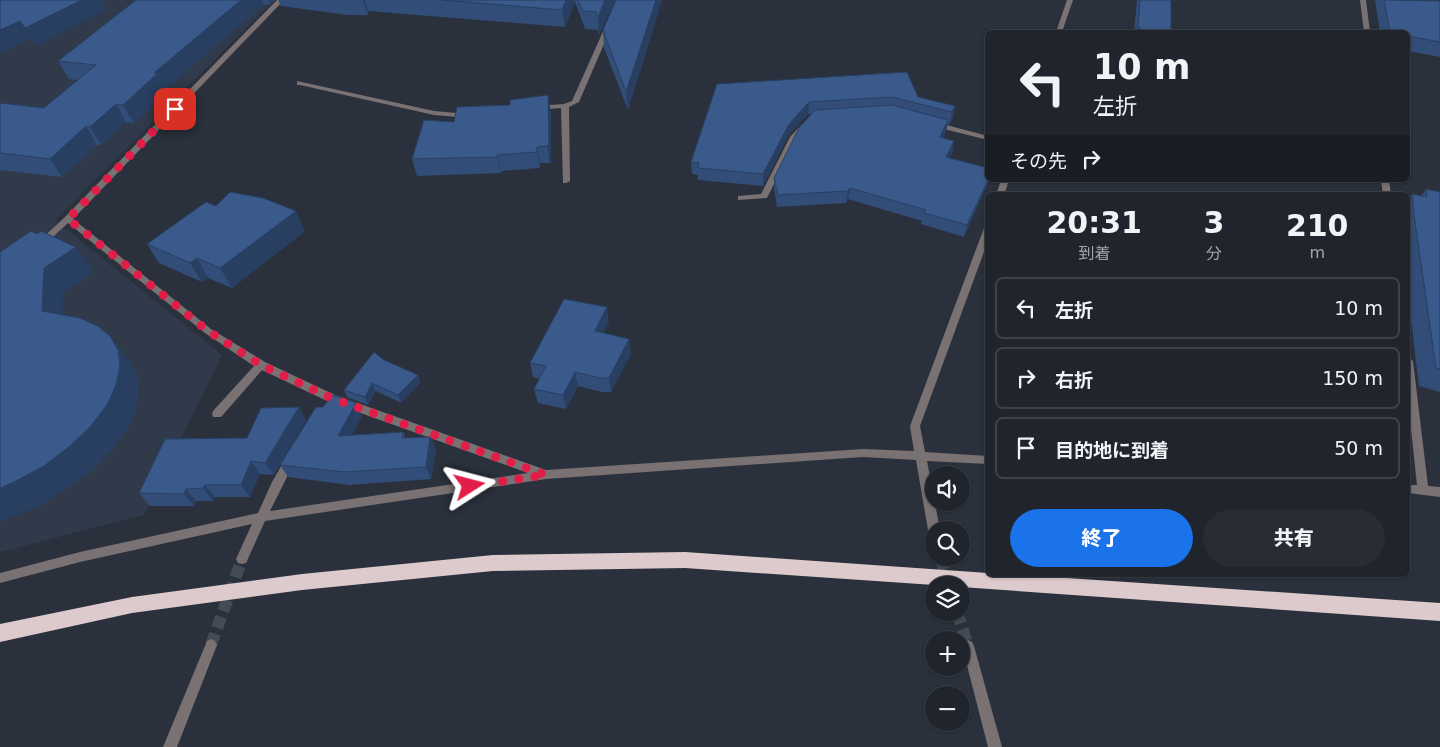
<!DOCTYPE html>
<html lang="ja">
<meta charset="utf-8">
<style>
body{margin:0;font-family:"DejaVu Sans","Noto Sans JP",sans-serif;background:#282d35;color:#f1f3f6;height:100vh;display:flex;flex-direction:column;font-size:19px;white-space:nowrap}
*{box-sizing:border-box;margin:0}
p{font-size:16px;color:#a2a5aa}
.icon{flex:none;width:28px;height:28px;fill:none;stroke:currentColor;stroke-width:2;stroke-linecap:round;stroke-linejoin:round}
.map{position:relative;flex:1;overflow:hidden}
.sheet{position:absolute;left:985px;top:192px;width:425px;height:385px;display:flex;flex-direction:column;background:#20252d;border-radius:8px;box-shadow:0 1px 4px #0004,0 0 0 1px #3d4249}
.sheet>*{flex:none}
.guide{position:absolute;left:985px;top:30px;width:425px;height:152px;border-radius:8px;box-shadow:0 1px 4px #0004,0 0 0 1px #3d4249;background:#20252d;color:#f1f3f6;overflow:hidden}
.fabs{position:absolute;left:925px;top:466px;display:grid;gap:10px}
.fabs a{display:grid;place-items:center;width:45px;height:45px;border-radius:50%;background:#20252d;box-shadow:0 1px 4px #0004,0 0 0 1px #3d4249;font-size:25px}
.pin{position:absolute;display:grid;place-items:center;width:42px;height:42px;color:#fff;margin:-21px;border-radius:10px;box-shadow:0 2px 8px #0006}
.me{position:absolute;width:55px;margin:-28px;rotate:81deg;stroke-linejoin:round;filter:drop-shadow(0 0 4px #0008)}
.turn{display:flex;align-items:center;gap:18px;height:105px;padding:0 25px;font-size:22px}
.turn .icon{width:65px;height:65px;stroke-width:2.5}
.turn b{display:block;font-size:35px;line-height:42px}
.then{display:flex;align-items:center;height:48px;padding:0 25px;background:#0003;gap:10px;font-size:19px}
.eta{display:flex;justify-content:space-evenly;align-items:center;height:85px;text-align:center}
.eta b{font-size:30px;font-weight:800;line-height:35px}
.button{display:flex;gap:10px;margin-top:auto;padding:10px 25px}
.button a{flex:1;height:58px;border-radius:30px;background:#1a73e8;color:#fff;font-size:20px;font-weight:800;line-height:58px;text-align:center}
.button a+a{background:#282d35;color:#f1f3f6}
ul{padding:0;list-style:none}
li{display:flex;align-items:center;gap:15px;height:62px;margin:0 10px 8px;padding:0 15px;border:2px solid #3d4249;border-radius:8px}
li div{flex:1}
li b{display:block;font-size:19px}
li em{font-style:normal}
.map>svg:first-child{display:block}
.built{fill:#303a4a}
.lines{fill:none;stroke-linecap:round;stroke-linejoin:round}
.minor-tunnel{stroke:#444b55;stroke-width:12;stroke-dasharray:12 6;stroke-linecap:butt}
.service{fill:#797172;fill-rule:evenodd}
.minor{fill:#797172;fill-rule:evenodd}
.motorway{fill:#ddcacc;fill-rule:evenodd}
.wall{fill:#314d78}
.shaded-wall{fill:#283f61}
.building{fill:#395a8b;stroke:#283f61}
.route{stroke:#e11d48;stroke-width:9;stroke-dasharray:0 16.2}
</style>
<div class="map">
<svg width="1440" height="747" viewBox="0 0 1440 747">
<rect width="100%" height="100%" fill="#2a313c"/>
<!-- built -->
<path class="built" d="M0,0H274L55,220L222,355L144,515L0,552Z"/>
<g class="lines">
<!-- minor-tunnel -->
<path class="minor-tunnel" d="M941,558L949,585
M957,612L968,646
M211,645L242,559"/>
<!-- service -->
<path class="service" d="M932,122H935L988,136V140L932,126Z
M801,125H807L808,127L797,138L767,198L738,200V196L761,194L790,137Z"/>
<!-- minor -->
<path class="minor" d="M277,0H284L73,219L211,329L265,362L335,395L546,470L863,449L914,451L910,426L984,228L988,225V241L920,426L925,452L988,456V464L927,461L940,530H934V535L930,534L928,530L916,460L863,457L546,479L265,521L246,563L242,564L238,563L236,559L252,524L80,562L0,583V573L80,552L258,513L272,482L287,456L291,455L295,456L296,459L270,511L528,473L327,401L262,370L221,417H213L212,414L213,411L254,366L205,333L68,223L44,245H38L37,243L65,217Z
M617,0H623L579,102L569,107L570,181L566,183H563L561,108L536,110L532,108L536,106L564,104L572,101Z
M1067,0H1073L1062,32H1056Z
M1360,0H1366L1370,32H1364Z
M297,81L434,111L468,114L472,116L468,118L434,115L300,85H297Z
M1001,180H1009L1004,195H996Z
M1381,180H1389L1391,195H1383Z
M1408,357L1413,361L1428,486L1440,487V497L1408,493V485H1417L1408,401Z
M211,639L215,641L217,645L177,747H163L207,641Z
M968,640L972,642L974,646L1002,747H988L962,646L964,642Z"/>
<!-- motorway -->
<path class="motorway" d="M685,552L988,573V575H1022L1440,603V621L961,587V585H934L685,568L493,571L302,590L132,613L0,642V624L132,597L302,574L493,555Z"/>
</g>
<!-- wall -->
<path class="wall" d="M136,0H275L270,5L264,4L166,89L168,91L134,123L126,122L101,145H97L62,177L0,170V103L44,108L78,80L69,79L58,61Z
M278,0H615L599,35L598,30L585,29L575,2L565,27L368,11V15H348L281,6Z
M662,0L628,110L604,48L603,30Z
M1137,0H1171V32H1134Z
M1375,0L1440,1V57L1408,51V32H1380Z
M717,84L918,97L955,106L953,118L949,124H948L946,131L943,138L954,141L952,153L949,158L988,180H989L964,237L921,224L922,221L848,199L846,203L777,207L774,189V178L812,114H808L788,136L763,186L698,180V175L692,174L691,162Z
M551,112V161L550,163H540V168L501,171V173L417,176L412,159L454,122Z
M1426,189L1440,192V392L1419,386L1408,295V201L1412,194L1421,196Z
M216,206L305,231L232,288L208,278L202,282L159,263L147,244Z
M609,322L603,333L629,339L631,354L611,392H602L578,386L566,409L538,403L534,389L540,379L533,377L530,363Z
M384,360L418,375L420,383L401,403L376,391L368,405L347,397L344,390Z
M299,407L306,420L274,475L260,474L250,497H215L213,501H196L194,506H150L139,493L247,438Z
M362,416L352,435L403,432L406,438L430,437L436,449L431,479L350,485L288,477L280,465Z"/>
<!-- shaded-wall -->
<path class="shaded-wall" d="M82,0H101L107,10L36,46L25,28Z
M241,0H262L264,4L166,89L168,91L134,123L123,105L154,73Z
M268,0H275L270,5Z
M363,0H365L368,11V15Z
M566,0H574L575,2L565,27L562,10Z
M605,0H615L599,35L598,17Z
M656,0H662L628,110L626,92Z
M20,21L31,38L0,54V30Z
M548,95L551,112V161L550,163L547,146Z
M809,102L808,114L788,136L763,186V174L789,124Z
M116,104L126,122L101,145L90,127Z
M955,106L953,118L949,124L952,112Z
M948,120L946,131L937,149L940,137Z
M86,126L97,145L62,177L50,159Z
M954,141L952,153L943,169L946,157Z
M537,147L540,163V168L537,152Z
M497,155L501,171V173L497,157Z
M988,180H989L964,237L967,225Z
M850,188L848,199L846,203L848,191Z
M296,211L305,231L232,288L220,268Z
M76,247L94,272L63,293L62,336L42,311L44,268Z
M197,258L208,278L202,282L190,263Z
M607,307L609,322L597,346L595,331Z
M110,336L129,361L137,375L139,391L136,410L127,430L112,450L93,470L67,489L39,506L8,519L0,522V488Z
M629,339L631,354L611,392L609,378Z
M575,372L578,386L566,409L563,395Z
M418,375L420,383L401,403L398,395Z
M372,383L376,391L368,405L365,397Z
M356,403L362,416L345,449L338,436Z
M299,407L306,420L274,475L265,463Z
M430,437L436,449L431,479L426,467Z
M251,461L260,474L250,497L241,485Z
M205,485L215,497L213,501L203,488Z
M186,489L196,501L194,506L184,494Z"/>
<!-- building -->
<path class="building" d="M0,0H82L25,28L20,21L0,30Z
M136,0H241L154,73H158L123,105L116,104L90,127L86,126L50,159L0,153V103L44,108L96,65L58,61Z
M442,0H566L562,10Z
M578,0H605L598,17L596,12L583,11Z
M616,0H656L626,92L603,30Z
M1140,0H1171V32H1140V28H1138Z
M1384,0L1440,1V42L1408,36V32H1390Z
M907,72L918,97L955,106L952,112L892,97L809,102L789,124L763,174L698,168L699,163L691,162L717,84Z
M548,95L549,144L547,146L537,147V152L497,155V157L412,159L424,120L454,122L457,107L510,105V100Z
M892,105L948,120L940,137L954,141L946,157L988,168V180L967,225L924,213L926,210L850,188L848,191L778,195L774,178L799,128L815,110Z
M1426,189L1440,192V369L1436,368L1414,215L1412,194L1427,197Z
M230,192L263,198L296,211L220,268L197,258L190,263L147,244L206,202L216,206Z
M31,231L37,234L41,231L76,247L44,268L42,311L80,318L98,326L110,336L118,350L120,366L116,385L107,405L91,426L70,446L44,466L14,482L0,488V252Z
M564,299L607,307L595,331L629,339L609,378H600L575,372L563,395L534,389L546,366L530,363Z
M374,352L384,360L418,375L398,395L372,383L365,397L344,390Z
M333,395L356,403L338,436L403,432L402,438L430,437L426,467L344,472L280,465L316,407H323Z
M299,407L265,463L251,461L241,485H205L203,488L186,489L184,494L139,493L165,439L247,438L261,408Z"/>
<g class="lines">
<!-- route -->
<path class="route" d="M175,109L68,219L208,331L261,365L331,398L546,475L470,486"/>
</g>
</svg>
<div class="fabs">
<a><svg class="icon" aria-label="sound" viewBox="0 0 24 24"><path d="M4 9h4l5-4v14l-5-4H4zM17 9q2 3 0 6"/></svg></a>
<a><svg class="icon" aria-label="search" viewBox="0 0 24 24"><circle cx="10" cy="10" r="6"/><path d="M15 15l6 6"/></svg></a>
<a><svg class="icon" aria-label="layers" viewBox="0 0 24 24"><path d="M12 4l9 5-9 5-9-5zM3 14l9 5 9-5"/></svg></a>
<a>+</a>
<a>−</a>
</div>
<div class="pin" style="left:175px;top:109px;background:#d93025"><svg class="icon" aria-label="arrive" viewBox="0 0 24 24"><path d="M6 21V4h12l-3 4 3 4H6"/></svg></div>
<svg class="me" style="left:470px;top:486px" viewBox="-20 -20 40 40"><path d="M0-17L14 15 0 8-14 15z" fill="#e11d48" stroke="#fff" stroke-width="4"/></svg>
<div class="guide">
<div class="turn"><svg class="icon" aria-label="left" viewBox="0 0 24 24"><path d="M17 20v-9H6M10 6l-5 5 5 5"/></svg><div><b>10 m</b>左折</div></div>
<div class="then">その先<svg class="icon" aria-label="right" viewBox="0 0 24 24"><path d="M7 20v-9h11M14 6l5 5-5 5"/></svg></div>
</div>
<section class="sheet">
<div class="eta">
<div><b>20:31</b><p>到着</p></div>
<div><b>3</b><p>分</p></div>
<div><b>210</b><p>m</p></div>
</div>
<ul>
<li><svg class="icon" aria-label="left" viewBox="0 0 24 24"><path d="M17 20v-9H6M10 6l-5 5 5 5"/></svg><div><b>左折</b></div><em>10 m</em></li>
<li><svg class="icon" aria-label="right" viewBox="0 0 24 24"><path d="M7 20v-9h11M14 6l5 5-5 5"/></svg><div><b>右折</b></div><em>150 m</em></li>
<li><svg class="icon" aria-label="arrive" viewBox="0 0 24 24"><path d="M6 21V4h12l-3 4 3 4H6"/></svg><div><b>目的地に到着</b></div><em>50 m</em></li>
</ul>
<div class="button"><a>終了</a><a>共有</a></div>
</section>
</div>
